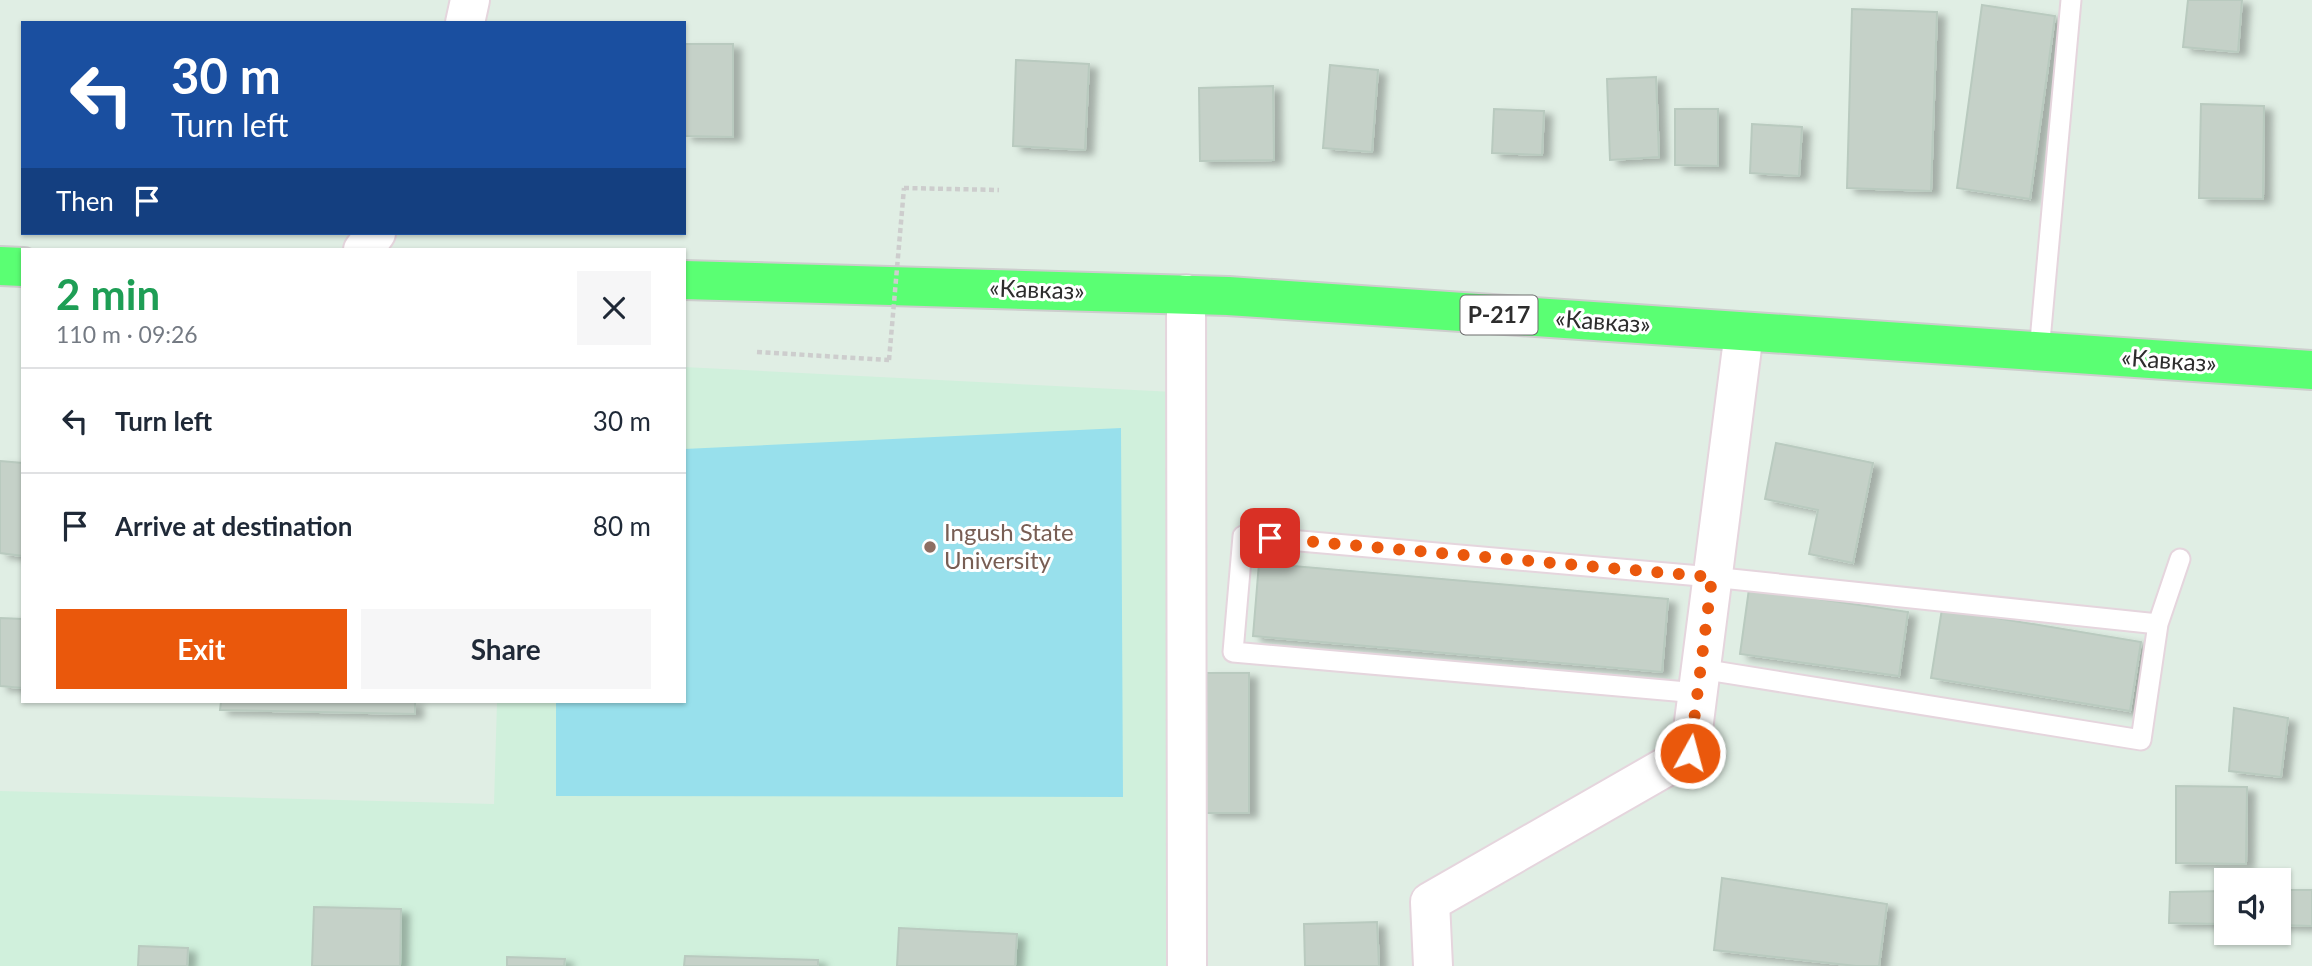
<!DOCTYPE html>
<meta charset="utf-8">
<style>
body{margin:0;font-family:Lato,sans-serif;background:#f6f6f7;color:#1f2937;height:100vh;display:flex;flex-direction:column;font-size:26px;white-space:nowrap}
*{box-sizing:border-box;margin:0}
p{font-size:23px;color:#747a83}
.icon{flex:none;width:38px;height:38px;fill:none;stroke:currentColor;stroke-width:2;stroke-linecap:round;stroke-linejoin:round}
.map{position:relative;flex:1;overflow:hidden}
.sheet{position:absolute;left:21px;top:248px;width:665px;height:455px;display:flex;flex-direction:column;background:#fff;border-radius:0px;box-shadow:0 2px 5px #0004}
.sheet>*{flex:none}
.top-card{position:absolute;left:21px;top:21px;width:665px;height:214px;border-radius:0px;box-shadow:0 2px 5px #0004;background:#1a4fa0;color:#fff;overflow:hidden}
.fabs{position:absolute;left:2214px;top:868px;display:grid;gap:14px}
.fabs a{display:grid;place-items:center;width:77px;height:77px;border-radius:0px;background:#fff;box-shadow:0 2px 5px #0004;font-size:35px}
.pin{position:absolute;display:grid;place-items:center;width:60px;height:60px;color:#fff;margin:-30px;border-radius:14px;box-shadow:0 4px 10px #0006}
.me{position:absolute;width:77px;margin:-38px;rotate:7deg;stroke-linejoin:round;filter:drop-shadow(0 0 5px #0008)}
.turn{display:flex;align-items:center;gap:24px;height:147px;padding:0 35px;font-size:32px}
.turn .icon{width:91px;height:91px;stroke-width:2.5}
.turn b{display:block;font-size:49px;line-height:60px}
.then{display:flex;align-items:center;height:66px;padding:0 35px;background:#0003;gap:14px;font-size:26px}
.round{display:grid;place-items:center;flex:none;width:74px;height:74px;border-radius:0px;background:#f6f6f7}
.overview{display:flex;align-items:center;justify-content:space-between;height:119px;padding:0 35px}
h1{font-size:42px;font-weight:700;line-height:52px;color:#1e9e55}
.action{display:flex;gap:14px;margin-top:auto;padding:14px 35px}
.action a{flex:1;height:80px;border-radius:0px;background:#ea580c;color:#fff;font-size:28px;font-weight:700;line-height:80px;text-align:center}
.action a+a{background:#f6f6f7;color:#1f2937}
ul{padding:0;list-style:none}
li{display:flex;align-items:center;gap:21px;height:105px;padding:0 35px;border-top:2px solid #e0e1e3}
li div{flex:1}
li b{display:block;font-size:26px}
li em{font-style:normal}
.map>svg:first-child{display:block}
.education{fill:#d0f0dc}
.pitch{fill:#98e0ec}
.building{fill:#c5d1c8;stroke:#b9cabf;stroke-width:2;filter:url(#shadow)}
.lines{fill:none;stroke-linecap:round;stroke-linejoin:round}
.lane-casing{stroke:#e5d5dd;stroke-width:23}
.street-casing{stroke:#e5d5dd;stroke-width:42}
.highway-casing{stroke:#cdcdcd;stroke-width:42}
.path{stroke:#cdcdcd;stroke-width:4.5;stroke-dasharray:5 3.5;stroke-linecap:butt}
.lane{stroke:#fff;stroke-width:19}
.street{stroke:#fff;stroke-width:38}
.highway{stroke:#5aff73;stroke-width:38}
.path-bridge{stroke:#cdcdcd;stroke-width:4.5;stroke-dasharray:5 3.5;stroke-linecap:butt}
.route{stroke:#ea580c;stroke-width:12;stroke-dasharray:0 21.6}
.education-dot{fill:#8d6e63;stroke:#fff;stroke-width:2.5}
.labels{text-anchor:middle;stroke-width:6;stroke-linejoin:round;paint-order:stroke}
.shield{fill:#fff;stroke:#6c6c6c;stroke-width:2}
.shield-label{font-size:23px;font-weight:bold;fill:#2d2d2d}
.street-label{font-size:24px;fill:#2d2d2d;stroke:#fff}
.education-label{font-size:24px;fill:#785e54;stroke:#fff;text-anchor:start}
</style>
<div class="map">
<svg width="2312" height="966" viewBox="0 0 2312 966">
<defs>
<filter id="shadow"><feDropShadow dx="8" dy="4.5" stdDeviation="3.5" flood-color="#0004"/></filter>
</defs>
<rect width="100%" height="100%" fill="#e0eee4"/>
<!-- education -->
<path class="education" d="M684,367L1174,392L1177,966H0V791L494,804L497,702H684Z"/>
<!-- pitch -->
<path class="pitch" d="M1121,428L1123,797L556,796V702H684V449Z"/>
<!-- building -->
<path class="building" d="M2188,0H2242L2238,52L2183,47Z
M1982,5L2055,16L2030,199L1957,188Z
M1852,9L1937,12L1931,191L1847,188Z
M684,44H733V137L684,136Z
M1016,60L1089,64L1085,150L1013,146Z
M1330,65L1378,70L1372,152L1323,148Z
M1656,77L1659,157L1610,160L1607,79Z
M1273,86L1274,160L1200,161L1199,88Z
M2201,104L2264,106L2263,199L2199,198Z
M1494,109L1544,111L1542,155L1492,153Z
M1675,109H1718V166L1675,165Z
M1752,124L1802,127L1799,176L1750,173Z
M1776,443L1873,463L1853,563L1809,554L1818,510L1765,499Z
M0,461L23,463V556L0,553Z
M1259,563L1668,599L1662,672L1253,636Z
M1749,589L1908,612L1899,676L1740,654Z
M1942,609L2141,642L2130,711L1931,678Z
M0,618L23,619V688L0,686Z
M1207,673H1249V813H1206Z
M221,702H415V714L220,710Z
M2234,708L2288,718L2281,777L2229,771Z
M2176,786L2247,787L2246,864L2176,863Z
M1722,878L1887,904L1879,966H1856L1714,950Z
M2278,890H2312V926L2278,925Z
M2226,891V924L2169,923L2170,892Z
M314,907L401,909L400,966H312Z
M1377,922L1379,966H1305L1304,924Z
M899,928L1017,934L1015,966H897Z
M139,946L188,948L187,966H138Z
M685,956L818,960V966H684Z
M507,957L565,959L564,966H507Z"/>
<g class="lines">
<!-- lane casing -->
<g class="lane-casing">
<path id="lane" d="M2039,352L2071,0
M1701,669L2141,740L2158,624
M1698,693L1233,652L1243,536L1712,577L2158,624L2180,559"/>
</g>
<!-- street casing -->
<g class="street-casing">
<path id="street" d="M465,23L470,0
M363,250L376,233
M1186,294L1187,966
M1433,966L1430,902L1690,753L1744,332"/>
</g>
<!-- highway casing -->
<g class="highway-casing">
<path id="highway" d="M0,266L23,267
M684,280L1228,296L2312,370"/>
</g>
<!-- path -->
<path class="path" d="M904,188L999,190
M757,352L889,360"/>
<!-- lane -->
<use href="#lane" class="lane"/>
<!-- street -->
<use href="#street" class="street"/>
<!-- highway -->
<use href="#highway" class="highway"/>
<!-- path-bridge -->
<path class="path-bridge" d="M889,360L904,188"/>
</g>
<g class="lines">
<!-- route -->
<path class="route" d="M1270,538L1712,577L1690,753"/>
</g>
<!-- markers -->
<circle class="education-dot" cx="930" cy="547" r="7"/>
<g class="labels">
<!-- shield labels -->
<rect class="shield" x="1460.5" y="295.5" width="77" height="39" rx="5"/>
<g class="shield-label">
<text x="1499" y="323">Р-217</text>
</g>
<!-- street labels -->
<g class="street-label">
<text transform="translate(1037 290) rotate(2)" y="8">«Кавказ»</text>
<text transform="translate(1603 322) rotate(4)" y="8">«Кавказ»</text>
<text transform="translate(2169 361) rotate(4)" y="8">«Кавказ»</text>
</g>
<!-- education labels -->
<g class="education-label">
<text x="944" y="541">Ingush State<tspan x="944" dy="28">University</tspan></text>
</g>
</g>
</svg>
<div class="fabs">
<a><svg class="icon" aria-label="sound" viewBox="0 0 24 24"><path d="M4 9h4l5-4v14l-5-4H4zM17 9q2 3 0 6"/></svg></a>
</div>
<div class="pin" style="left:1270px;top:538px;background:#d93025"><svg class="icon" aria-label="arrive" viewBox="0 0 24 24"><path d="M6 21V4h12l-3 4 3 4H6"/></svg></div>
<svg class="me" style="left:1690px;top:753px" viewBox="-20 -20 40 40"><circle r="17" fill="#ea580c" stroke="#fff" stroke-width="3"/><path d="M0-11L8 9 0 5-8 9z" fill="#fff"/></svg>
<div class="top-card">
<div class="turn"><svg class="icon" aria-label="left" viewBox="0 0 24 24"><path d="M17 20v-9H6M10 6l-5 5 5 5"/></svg><div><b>30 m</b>Turn left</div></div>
<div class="then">Then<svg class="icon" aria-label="arrive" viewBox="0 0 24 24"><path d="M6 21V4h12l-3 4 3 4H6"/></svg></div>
</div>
<section class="sheet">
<div class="overview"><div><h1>2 min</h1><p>110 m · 09:26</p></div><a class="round"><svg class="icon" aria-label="close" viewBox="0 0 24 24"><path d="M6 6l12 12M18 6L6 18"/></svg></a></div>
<ul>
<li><svg class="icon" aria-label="left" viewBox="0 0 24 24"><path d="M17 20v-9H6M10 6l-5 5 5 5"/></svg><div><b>Turn left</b></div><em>30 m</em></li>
<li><svg class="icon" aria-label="arrive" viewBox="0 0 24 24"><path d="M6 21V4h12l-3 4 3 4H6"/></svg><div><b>Arrive at destination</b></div><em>80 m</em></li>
</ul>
<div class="action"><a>Exit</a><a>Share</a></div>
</section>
</div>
